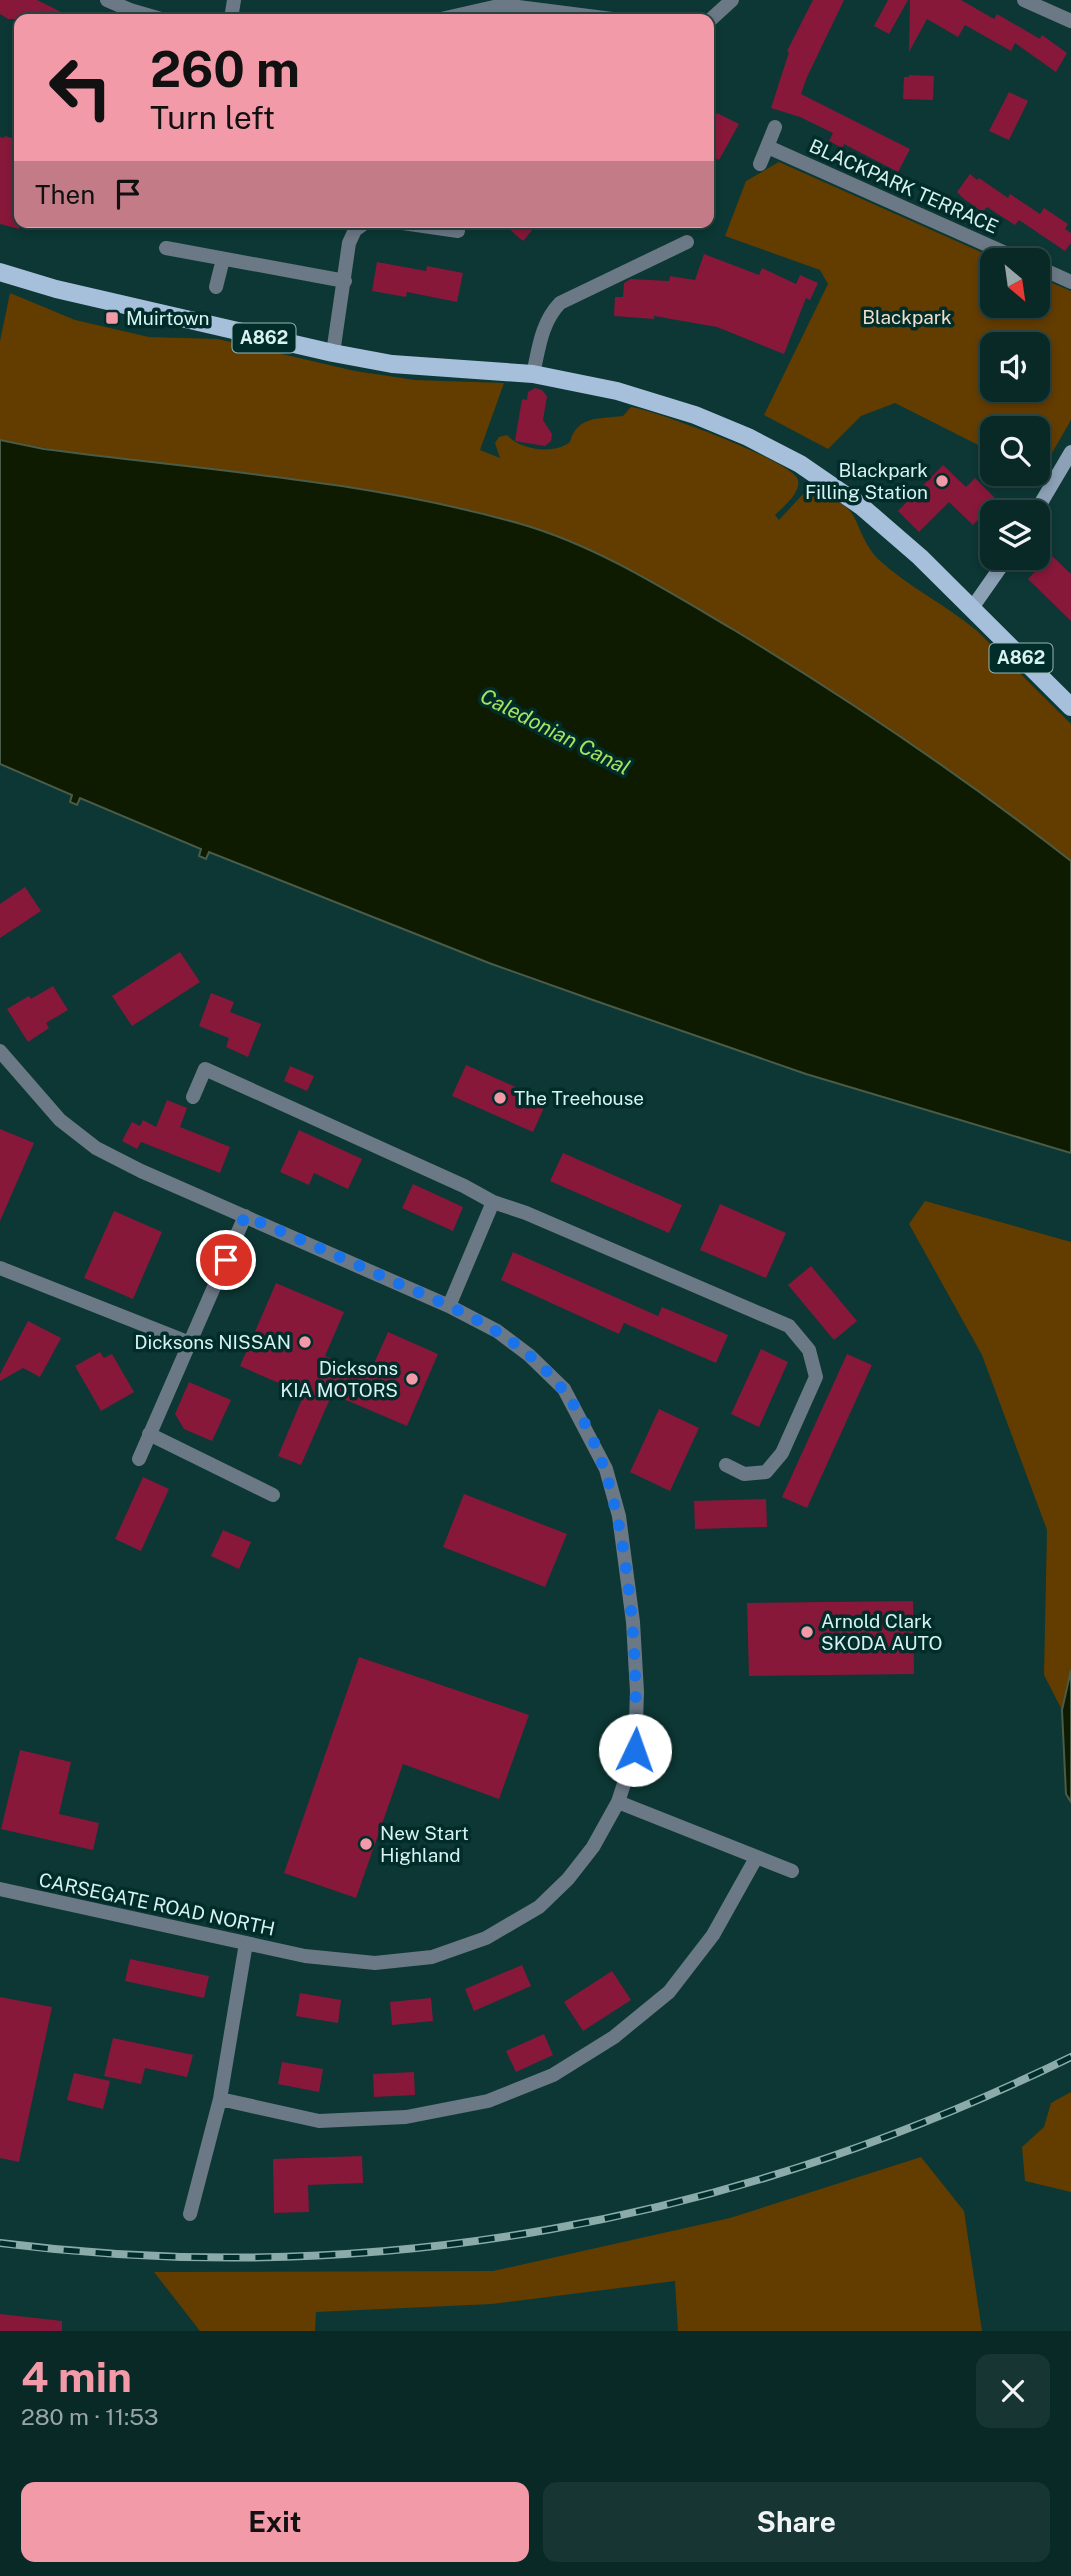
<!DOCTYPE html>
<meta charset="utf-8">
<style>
body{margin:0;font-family:"Public Sans",sans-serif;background:#173533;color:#f1f3f6;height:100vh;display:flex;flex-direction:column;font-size:26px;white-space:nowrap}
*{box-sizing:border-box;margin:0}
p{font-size:23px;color:#99a6a7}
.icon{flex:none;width:38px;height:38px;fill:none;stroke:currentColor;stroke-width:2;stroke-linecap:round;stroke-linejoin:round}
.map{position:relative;height:2331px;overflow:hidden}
.panel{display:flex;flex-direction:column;background:#092927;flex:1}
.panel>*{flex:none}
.guide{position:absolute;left:14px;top:14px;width:700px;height:214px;border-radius:14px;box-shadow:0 4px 10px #0003,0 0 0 2px #294544;background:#f39aa9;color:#111;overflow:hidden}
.needle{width:46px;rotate:151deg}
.tools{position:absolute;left:980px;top:248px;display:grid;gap:14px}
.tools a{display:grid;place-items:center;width:70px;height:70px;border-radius:14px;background:#092927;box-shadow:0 4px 10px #0003,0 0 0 2px #294544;font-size:35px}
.pin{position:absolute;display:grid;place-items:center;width:60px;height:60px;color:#fff;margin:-30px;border:4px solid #fff;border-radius:50%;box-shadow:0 2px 7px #0007}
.me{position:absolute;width:77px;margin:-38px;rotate:3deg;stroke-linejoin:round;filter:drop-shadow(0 0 5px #0008)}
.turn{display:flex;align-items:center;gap:24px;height:147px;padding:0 21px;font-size:32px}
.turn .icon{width:91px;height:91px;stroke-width:2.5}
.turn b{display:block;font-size:49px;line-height:60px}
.then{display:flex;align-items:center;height:66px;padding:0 21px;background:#0003;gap:14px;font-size:26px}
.round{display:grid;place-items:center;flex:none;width:74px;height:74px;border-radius:14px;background:#173533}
.overview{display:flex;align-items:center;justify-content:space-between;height:119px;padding:0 21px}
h1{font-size:42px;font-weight:700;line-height:52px;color:#f39aa9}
.action{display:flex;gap:14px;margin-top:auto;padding:14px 21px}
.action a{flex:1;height:80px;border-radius:14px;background:#f39aa9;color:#111;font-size:28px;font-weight:700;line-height:80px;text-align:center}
.action a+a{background:#173533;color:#f1f3f6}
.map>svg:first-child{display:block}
.green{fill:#633c00;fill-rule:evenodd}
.water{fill:#0e1b00;stroke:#4a5c48;stroke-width:2}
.building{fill:#87183a}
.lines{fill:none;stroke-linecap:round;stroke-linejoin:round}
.street{stroke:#6b7885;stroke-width:14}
.secondary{stroke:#8ca1b6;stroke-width:14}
.primary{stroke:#a6c0dc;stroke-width:18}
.rail-casing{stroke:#8aaba9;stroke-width:8}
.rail{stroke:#002c2a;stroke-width:5;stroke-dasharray:16;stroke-linecap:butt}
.route{stroke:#1a73e8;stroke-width:12;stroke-dasharray:0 21.6}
.poi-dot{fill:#f39aa9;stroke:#002c2a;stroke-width:2.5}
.labels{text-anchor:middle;stroke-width:7;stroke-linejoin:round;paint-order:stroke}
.shield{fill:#002c2a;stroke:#96b7b5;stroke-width:2}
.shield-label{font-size:18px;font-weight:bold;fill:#d7f2f0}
.street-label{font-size:19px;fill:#d7f2f0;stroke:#002c2a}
.park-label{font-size:19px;fill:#f2dfca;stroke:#002c2a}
.poi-label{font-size:19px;fill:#d7f2f0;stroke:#002c2a;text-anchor:start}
.water-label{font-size:21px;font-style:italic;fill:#a9e35b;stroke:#002c2a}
</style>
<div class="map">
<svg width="1071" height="2331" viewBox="0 0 1071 2331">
<rect width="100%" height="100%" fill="#0c3734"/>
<!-- green -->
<path class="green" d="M779,162L1001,261H992V306H1038V277L1071,291V420L1033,486L1021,474H1038V429H992V452L895,403L861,416L828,449L764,415L828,284L820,270L725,236L746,181ZM992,345H1038V390H992Z
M10,293L75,320L149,337L218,339L355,371L415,380L504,383L480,450L500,458L495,443L499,437L507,435C520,450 553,455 570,442C577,415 601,419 623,416L631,407C654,410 795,462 798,480C801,493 783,507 775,515L779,520L804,493L820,490C830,497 849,506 854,517C861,531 866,547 878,559C908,587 945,604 976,630L1071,724V861C967,779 858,706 745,637C674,594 604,550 524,525C478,510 428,502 380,494C254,473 126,464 0,440V341Z
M925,1201L1071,1242V1670L1062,1710L1044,1675L1047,1530L982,1355L909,1224Z
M1071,2092V2192L1025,2181L1022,2147L1044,2127L1051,2103Z
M921,2157L964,2211L982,2331H678L675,2281L492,2304L316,2312L315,2331H200L154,2272L493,2271L730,2218Z"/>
<!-- water -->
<path class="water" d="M0,440L44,449C203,470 366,480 521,524C597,546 666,590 734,630C851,701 964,777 1071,861V1153L806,1074L593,1000L489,963L209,852L206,859L199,856L201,849L80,798L77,805L70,802L72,795L0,764Z
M1071,1670V1802L1066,1794L1062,1710Z"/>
<!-- building -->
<path class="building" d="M0,0H37L75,19H8L0,14Z
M813,0H844L807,77L801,94L910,149L898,172L844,144L842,148L829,141L833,133L800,117L771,108L789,52L787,51Z
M888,0H908L889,34L874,26Z
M910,0H961L994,19L997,14L1040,39L1042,35L1067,53L1056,72L1015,43L1011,51L965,25L958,37L927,19L909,52Z
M909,75L934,76L933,100L903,99L904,77H909Z
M1009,92L1028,101L1009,140L989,131Z
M717,113L739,124L719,160L709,155V128Z
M5,136L19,140V229L0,224V137L4,138Z
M970,174L977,180L979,178L1008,198L1010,194L1040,214L1044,208L1068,224L1065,229L1071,233V243L1065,251L1019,220L1015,225L987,207L983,212L964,199L957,192Z
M501,222H539L523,241Z
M704,254L759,275L762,268L796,284L800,275L818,283L810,300L806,298L784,354L717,327L654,316V319L614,316L615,297H623L624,283L631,279L669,281L670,276L695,280Z
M377,262L426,271L427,266L463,273L457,302L407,292L406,297L372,291Z
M535,388L542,390L547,396L543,420L552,434L551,441L545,446L515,441L522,399L527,400L528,392Z
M943,465L966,487L975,478L997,500L973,525L949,502L919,532L898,511Z
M1051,555L1071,574V621L1028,579Z
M25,887L41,911L0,938V904Z
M180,952L200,982L132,1026L112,996Z
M53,986L68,1010L46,1023L49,1028L28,1042L7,1009L29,996L31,999Z
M211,993L234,1002L230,1012L261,1024L248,1057L226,1047L229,1038L199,1026Z
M466,1065L547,1101L533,1132L452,1096Z
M290,1066L314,1076L307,1091L284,1081Z
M167,1100L187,1108L180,1127L230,1147L220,1173L141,1142L137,1149L122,1141L132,1122L140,1126L143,1120L156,1127Z
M0,1129L34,1143L0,1221Z
M299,1130L362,1159L348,1189L314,1173L309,1185L280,1172Z
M563,1153L682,1205L669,1233L550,1181Z
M413,1184L463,1207L453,1231L402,1208Z
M720,1204L786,1233L766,1278L700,1250Z
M114,1211L162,1232L133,1299L84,1278Z
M513,1252L658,1316L662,1307L728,1335L716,1363L624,1323L619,1334L501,1280Z
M811,1266L857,1321L834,1340L788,1285Z
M276,1283L344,1312L325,1356L369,1375L388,1332L438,1354L407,1426L332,1394L301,1465L278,1456L304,1394L240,1366Z
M28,1321L61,1338L40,1377L23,1368L0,1381V1374Z
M761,1349L788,1362L759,1427L731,1414Z
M100,1352L104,1358L112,1354L134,1392L101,1411L75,1366Z
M847,1354L872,1365L807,1508L782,1497Z
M189,1382L231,1400L212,1441L184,1429L175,1414Z
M659,1409L699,1428L670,1491L630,1472Z
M143,1477L169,1489L141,1551L115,1539Z
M464,1494L567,1534L545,1587L443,1547Z
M766,1499L767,1527L695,1529L694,1501Z
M223,1530L251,1542L239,1569L211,1556Z
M913,1601L914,1674L749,1676L747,1603Z
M359,1657L529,1715L499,1799L403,1764L356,1898L284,1873Z
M20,1750L71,1762L59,1814L99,1823L93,1850L1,1829Z
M130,1959L209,1976L204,1998L125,1981Z
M522,1965L531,1986L474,2011L465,1989Z
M612,1971L631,2000L583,2031L564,2002Z
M300,1993L341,2000L338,2023L296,2016Z
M0,1997L52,2007L19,2162L0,2158Z
M431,1998L433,2021L392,2025L390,2002Z
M544,2034L553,2055L516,2072L506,2051Z
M113,2038L193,2055L187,2077L145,2068L141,2084L104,2076Z
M282,2062L323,2069L319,2092L278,2084Z
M414,2072L415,2095L374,2097L373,2074Z
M74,2073L110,2081L103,2109L67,2100Z
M362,2156L363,2183L308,2185L309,2212L274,2213L273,2159Z
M0,2314L62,2321V2331H0Z"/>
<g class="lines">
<!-- street -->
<path class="street" d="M107,0L130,10L161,19
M1024,0L1071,21
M231,19L234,0
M441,19L503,5L612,19
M709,21L732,0
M768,147L1023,261
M760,164L775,127
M396,222L458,231
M166,248L345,281
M1038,267L1071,282
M216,287L223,259
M333,353L349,243L355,230L366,222
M533,374C539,348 541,323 560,303L687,242
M0,1051L60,1120L96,1148L141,1171L449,1306L497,1331L529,1355L564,1389L606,1469L619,1516L633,1622L637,1692L635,1750L618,1802L593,1847L568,1879L539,1907L486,1938L432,1957L375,1963L305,1956L0,1889
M193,1097L205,1069L464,1186L493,1202L526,1213L789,1326L809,1350L816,1377L782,1453L766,1472L744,1474L726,1465
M0,1268L190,1343
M449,1306L493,1202
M149,1434L273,1495
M139,1459L245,1216
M618,1802L792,1871
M220,2099L319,2121L406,2117L488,2101L553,2075L614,2037L669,1992L713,1935L756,1858
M190,2214L220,2099L246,1943"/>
<!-- secondary -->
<path class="secondary" d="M1035,513L1071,452
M972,608L1007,558"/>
<!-- primary -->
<path class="primary" d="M0,272L56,289L333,353L392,364L533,374L617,391L695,415L748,437L800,464L861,506L920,557L1071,707"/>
<!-- rail casing -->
<g class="rail-casing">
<path id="rail" d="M0,2243C373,2290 734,2222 1071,2057"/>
</g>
<!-- rail -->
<use href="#rail" class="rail"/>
</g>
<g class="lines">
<!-- route -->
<path class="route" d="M226,1260L245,1216C295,1237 345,1259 395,1282C441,1302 490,1322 529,1355C597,1411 616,1493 627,1576C635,1635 637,1692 635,1750"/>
</g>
<!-- markers -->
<g class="poi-dot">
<rect x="105" y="311" width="14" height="14" rx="3.5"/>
<circle cx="942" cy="481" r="7"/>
<circle cx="500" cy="1098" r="7"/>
<circle cx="305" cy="1342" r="7"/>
<circle cx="412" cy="1379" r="7"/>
<circle cx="807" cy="1632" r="7"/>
<circle cx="366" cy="1844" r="7"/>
</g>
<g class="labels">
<!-- shield labels -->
<g class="shield">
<rect x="232.5" y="323.5" width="63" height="29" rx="5"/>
<rect x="989.5" y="643.5" width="63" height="29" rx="5"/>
</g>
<g class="shield-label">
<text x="264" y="344">A862</text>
<text x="1021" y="664">A862</text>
</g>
<!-- street labels -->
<g class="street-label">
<text transform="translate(904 186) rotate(24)" y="7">BLACKPARK TERRACE</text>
<text transform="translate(157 1904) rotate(12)" y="7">CARSEGATE ROAD NORTH</text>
</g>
<!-- park labels -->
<g class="park-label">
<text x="907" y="324">Blackpark</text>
</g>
<!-- poi labels -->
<g class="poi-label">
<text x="126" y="325">Muirtown</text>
<text x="928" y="477" text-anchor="end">Blackpark<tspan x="928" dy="22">Filling Station</tspan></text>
<text x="514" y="1105">The Treehouse</text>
<text x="291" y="1349" text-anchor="end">Dicksons NISSAN</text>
<text x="398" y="1375" text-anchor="end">Dicksons<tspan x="398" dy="22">KIA MOTORS</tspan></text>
<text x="821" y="1628">Arnold Clark<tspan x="821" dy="22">SKODA AUTO</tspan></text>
<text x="380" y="1840">New Start<tspan x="380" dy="22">Highland</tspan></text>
</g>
<!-- water labels -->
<g class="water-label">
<text transform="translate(555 732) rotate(27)" y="7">Caledonian Canal</text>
</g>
</g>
</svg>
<div class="tools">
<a><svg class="needle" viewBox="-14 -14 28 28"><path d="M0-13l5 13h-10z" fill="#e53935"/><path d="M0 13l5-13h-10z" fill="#99a6a7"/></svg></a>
<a><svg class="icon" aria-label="sound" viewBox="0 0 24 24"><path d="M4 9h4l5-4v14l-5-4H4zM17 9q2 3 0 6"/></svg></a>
<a><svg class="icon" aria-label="search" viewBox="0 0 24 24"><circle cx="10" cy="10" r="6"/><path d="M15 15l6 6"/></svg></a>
<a><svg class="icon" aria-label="layers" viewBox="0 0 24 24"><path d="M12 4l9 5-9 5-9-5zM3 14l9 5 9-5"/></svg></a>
</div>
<div class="pin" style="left:226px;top:1260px;background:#d93025"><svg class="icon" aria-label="arrive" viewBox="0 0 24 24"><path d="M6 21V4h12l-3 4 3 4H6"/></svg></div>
<svg class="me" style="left:635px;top:1750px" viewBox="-20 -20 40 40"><circle r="19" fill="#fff"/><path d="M0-13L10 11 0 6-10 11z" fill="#1a73e8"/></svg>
<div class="guide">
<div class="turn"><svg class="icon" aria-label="left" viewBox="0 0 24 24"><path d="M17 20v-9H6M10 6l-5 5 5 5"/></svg><div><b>260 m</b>Turn left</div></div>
<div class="then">Then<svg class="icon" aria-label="arrive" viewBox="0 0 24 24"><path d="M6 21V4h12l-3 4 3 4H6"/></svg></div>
</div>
</div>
<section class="panel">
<div class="overview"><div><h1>4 min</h1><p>280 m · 11:53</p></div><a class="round"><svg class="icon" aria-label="close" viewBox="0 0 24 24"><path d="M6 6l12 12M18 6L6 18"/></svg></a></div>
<div class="action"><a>Exit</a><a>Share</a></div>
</section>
